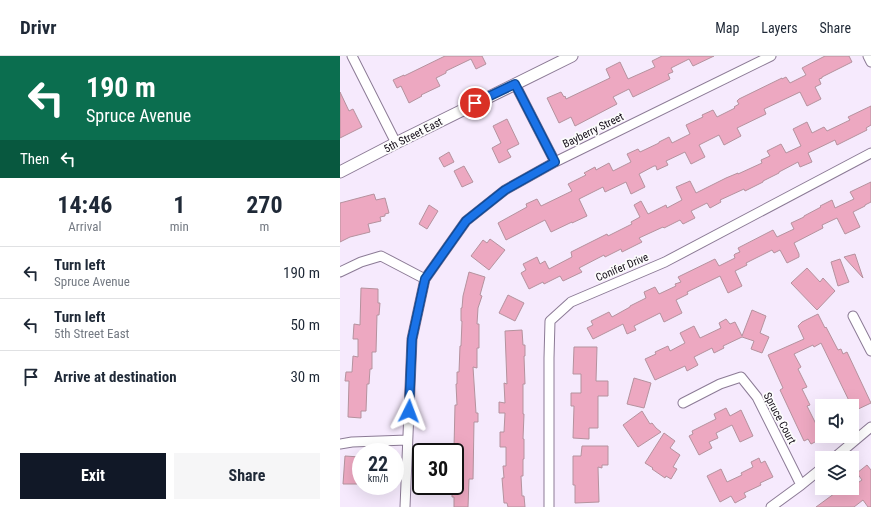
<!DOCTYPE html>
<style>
body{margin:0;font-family:"Roboto Condensed",sans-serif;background:#f6f6f7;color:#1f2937;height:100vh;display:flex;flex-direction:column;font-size:15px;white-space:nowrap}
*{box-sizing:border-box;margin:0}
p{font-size:13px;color:#747a83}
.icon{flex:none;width:22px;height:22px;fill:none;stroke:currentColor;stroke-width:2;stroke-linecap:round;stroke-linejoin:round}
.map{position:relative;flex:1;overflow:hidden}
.panel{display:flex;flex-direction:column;background:#fff;width:340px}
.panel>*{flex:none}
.banner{background:#0b6e4f;color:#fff;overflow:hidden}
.fabs{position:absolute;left:475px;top:343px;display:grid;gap:8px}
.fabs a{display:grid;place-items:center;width:44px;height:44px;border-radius:0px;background:#fff;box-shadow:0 4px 16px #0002;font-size:20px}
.speed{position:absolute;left:12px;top:387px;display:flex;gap:8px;font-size:20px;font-weight:700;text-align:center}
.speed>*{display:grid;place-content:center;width:52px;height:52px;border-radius:50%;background:#fff;box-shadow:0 4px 16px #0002;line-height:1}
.speed small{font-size:10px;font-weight:400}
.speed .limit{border:2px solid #111;border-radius:6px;background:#fff;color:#111}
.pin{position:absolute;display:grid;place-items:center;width:34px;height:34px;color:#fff;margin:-17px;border:2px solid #fff;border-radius:50%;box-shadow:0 1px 4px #0007}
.me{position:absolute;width:44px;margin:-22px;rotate:3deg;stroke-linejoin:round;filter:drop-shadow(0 0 3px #0008)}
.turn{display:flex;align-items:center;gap:14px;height:84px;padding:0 20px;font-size:18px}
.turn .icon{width:52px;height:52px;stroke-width:2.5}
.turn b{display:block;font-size:28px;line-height:34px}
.then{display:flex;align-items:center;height:38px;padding:0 20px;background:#0003;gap:8px;font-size:15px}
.eta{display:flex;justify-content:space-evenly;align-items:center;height:68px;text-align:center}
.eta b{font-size:24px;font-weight:700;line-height:28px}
.action{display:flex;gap:8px;margin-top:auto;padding:8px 20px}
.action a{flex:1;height:46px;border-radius:0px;background:#111827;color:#fff;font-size:16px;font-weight:700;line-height:46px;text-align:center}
.action a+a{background:#f6f6f7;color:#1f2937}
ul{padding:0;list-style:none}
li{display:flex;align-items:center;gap:12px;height:52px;padding:0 20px;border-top:1px solid #e0e1e3}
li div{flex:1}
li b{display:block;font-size:15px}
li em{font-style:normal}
header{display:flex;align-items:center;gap:24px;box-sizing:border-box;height:56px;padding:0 20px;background:#fff;border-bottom:1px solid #e0e1e3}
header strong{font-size:19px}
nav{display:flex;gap:22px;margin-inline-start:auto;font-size:14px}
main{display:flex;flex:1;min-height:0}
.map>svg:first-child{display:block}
.building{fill:#eda8c1;stroke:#b5929e}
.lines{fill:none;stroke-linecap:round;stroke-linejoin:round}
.minor-casing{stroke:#8c7b96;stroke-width:11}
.tertiary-casing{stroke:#8c7b96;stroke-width:13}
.minor{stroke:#fff;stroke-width:9}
.tertiary{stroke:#fff;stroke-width:11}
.route-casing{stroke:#114b97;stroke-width:10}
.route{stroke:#1a73e8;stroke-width:7}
.labels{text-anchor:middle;stroke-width:3.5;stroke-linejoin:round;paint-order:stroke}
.street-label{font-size:11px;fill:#160f1a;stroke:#fcfcfc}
</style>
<header>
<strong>Drivr</strong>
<nav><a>Map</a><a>Layers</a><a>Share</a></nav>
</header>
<main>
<section class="panel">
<div class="banner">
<div class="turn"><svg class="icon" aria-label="left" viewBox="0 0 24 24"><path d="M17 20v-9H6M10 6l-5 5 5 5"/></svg><div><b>190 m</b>Spruce Avenue</div></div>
<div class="then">Then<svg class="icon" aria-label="left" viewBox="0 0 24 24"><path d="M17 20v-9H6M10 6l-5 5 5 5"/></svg></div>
</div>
<div class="eta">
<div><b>14:46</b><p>Arrival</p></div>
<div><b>1</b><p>min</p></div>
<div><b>270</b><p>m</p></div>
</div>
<ul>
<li><svg class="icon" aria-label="left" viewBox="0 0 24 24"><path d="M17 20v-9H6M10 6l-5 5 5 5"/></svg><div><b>Turn left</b><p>Spruce Avenue</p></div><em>190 m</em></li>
<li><svg class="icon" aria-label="left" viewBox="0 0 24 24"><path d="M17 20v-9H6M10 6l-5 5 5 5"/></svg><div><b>Turn left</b><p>5th Street East</p></div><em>50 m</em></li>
<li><svg class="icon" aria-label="arrive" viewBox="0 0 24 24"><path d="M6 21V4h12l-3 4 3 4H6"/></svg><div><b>Arrive at destination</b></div><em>30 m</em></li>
</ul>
<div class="action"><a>Exit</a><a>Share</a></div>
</section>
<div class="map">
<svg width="531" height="451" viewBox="0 0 531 451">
<rect width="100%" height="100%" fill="#f6eafd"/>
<!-- building -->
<path class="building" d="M105,0H142L146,8L136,13L131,3L106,15V17L96,22L100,30L81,39L82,40L69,47L61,30L57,32L53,24L64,19V20Z
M322,0H374L353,10L349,3L331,12L333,16L328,18L330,23L293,41L289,33L273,41L277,48L235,70L231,61L219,67L207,42L221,36L224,41L225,40L226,43L270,22L266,13L280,6L288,23L315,11L312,5Z
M485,0H509L512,6L482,21V22L479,23L481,28L475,31L481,43L467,50L460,36L424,53L426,58L397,72L401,80L384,89L379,79L359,89L365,101L351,108L345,96L326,105L328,109L317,114L316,110H314L299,118L305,131L291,138L286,126L265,136L263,131L239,143L247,160L232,167V166L211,176L205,164L166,184L158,167L187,151L186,148L197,143L201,150L232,135L228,128L246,119L244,117L255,111L256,114L269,107L273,115L291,106L287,98L298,93L300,96L319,87V86L329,81L332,87L350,78L346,69L363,61L362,59L373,54L377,61L395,52L394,51L399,48L397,45L399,43L442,22V23L446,21L450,27L466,19L462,12Z
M0,36L9,55L13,53L22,71L0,82Z
M531,50V69L526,72L527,74L497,89L495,84L468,97L472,106L460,111L458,106L439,116V117L423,125V126L405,135L404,133L380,144L381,146L370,152L367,147L351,155L355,162L343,168L340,164L324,172L323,171L299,182L302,186L282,196L281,193L265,201L264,199L239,212L242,216L223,225L220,220L204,228L203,226L189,233L181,217L186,214L183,208L197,201L200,208L205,205L209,213L232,201L231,196L267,178L268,180L292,168L291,166L300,161L294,149L301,145L308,158L326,149L327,152L342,144L336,131L350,125L356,137L386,122L398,117V118L422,107L421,104L430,100L427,95L441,88L446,97L461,90L453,73L467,66L472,77L484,71L487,75L510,64L508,61Z
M167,63L179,88L167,94L171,101L159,107L152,92L161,87L153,70Z
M109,96L114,106L104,111L99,102Z
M124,110L133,126L122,131L114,115Z
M531,126V146L525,149V150L513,156L520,171L505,178L497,162L482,169L483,172L454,187L459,198V201L447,207L440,194L434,197L432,194L406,207L407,209L395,215L402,230L388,237L380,220L347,236L348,238L336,244L342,257L324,266L320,257L294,270L296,274L287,278L283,268L253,283L247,272L253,269L251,265L269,256L272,261L290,251V250L306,242L304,236L315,231L319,238L336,230L335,228L341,226L338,221L375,203L379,210L395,202L394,199L395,198L400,196L398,192L433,174L437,181L454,173L451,167L464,161V160L481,151L480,150L492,144L495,152L514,143L510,136Z
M34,138L36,144L45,142L49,157L45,158V160L40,161L41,165L28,168L30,176L10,181L0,186V147Z
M89,149L98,155L87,173L79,168Z
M150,183L165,194L149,214L131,200L143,184L147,187Z
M515,198L523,222L504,201Z
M500,203L509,226L498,230L491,206Z
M467,212L480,226L483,222L495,235L477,254L451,227Z
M129,216L145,221L140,239L142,240L138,252L137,268H139V292H137V312L133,311L136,357H138V366H134L133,423H129L128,451H114V441H112V430H115V392H114L115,349H117L116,328H117V316H119L120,290H121L122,265H121V252H122L123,240Z
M21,232L38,233V247H40L39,259H37L36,296H32V313H30L29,328H27L26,355H21V362L8,361L9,325H5L6,316H12L13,300L18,301V283H13L14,268L20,269Z
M168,239L184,247L175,265L159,257Z
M412,254L426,260L420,277L429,281L422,297L411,293L414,285L402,281L383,290L384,292L374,297L372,292L354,301L358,309L347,315L345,310L315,324L305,303L316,298L315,296L328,290L330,295L345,287L340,277L354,270L360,282L381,272L379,267L386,263L390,268L395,266L402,280Z
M478,258L485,272L486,271L498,294L501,293L503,298L507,296L531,347L514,355L481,287L474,291L473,289L454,298L461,311L458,313L467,331L462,333L470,349L467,350L483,382L471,388L468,383L464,385L455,366L440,334L443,332L428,299L464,283L458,270L462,266Z
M182,274L183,289H185V300H184L185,328H183V358H184L183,383H184V403H183V420H181L182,440H184L185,451H168L167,447H164L162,422H164L163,410H166V391H160V376H164L165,357H159V346L165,347L164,327L167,328L165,275Z
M234,291H257L256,325H268V340H258V372H249V383L233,382L234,350H231V337H241V318H233Z
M294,322L311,327L304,352L287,348Z
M386,352L390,360L401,354L413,380L400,386L392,369L376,377L378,382L369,386L372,392L359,399L349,380L353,378L352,375L376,363L374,358Z
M302,355L310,368L312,367L316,372L321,376L298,391L283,369Z
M324,377L335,385L330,392L340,399L333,411L337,413L331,423L326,420L325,422L312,413L313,412L305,407Z
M242,390H268V409H262V412L258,411L259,446L235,447V429H233V400H241Z
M5,400L20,401L19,421H18L17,428H3Z
M419,402L421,407L425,405L433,421L420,427L421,429L404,437L406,441L395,447L391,440L380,446L367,420L381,413L387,426L402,419L401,417L413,411L411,406Z
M527,409L531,414V451H528L523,444L514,451H476L502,432H504L506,435L522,424L517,417Z"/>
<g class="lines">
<!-- minor casing -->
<g class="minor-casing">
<path id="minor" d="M12,0L56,87
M528,0L531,6
M175,28L215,106
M0,216L21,206L41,200L85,223
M513,260L531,295
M343,347L380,328L401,321L417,341L461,429
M0,388L12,386L67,384
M494,402L531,371
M65,451L72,283L85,223L126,165L165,134L215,106L431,0
M209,451V302L210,265L231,246L325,206L531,97
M431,451L461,429L482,412"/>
</g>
<!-- tertiary casing -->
<g class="tertiary-casing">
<path id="tertiary" d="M0,116L56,87L232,0"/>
</g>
<!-- minor -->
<use href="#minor" class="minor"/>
<!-- tertiary -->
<use href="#tertiary" class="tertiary"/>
</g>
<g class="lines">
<!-- route casing -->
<g class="route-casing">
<path id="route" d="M69,355L72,283L85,223L126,165L165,134L215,106L175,28L135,47"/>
</g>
<!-- route -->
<use href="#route" class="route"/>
</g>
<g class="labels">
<!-- street labels -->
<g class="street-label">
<text transform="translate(253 74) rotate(-26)" y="4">Bayberry Street</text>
<text transform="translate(73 79) rotate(-27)" y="4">5th Street East</text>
<text transform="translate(282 211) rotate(-23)" y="4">Conifer Drive</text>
<text transform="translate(440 362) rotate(62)" y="4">Spruce Court</text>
</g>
</g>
</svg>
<div class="fabs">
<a><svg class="icon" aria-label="sound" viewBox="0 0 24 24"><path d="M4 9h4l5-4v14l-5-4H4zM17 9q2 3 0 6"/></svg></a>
<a><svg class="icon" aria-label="layers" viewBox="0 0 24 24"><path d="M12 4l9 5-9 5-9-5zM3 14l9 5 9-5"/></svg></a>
</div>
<div class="speed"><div>22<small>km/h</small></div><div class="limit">30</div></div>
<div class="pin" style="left:135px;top:47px;background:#d93025"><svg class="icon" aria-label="arrive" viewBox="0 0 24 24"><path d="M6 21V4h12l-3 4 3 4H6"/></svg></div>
<svg class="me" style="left:69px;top:355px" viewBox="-20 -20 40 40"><path d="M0-17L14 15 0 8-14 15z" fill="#1a73e8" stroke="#fff" stroke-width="4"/></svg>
</div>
</main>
